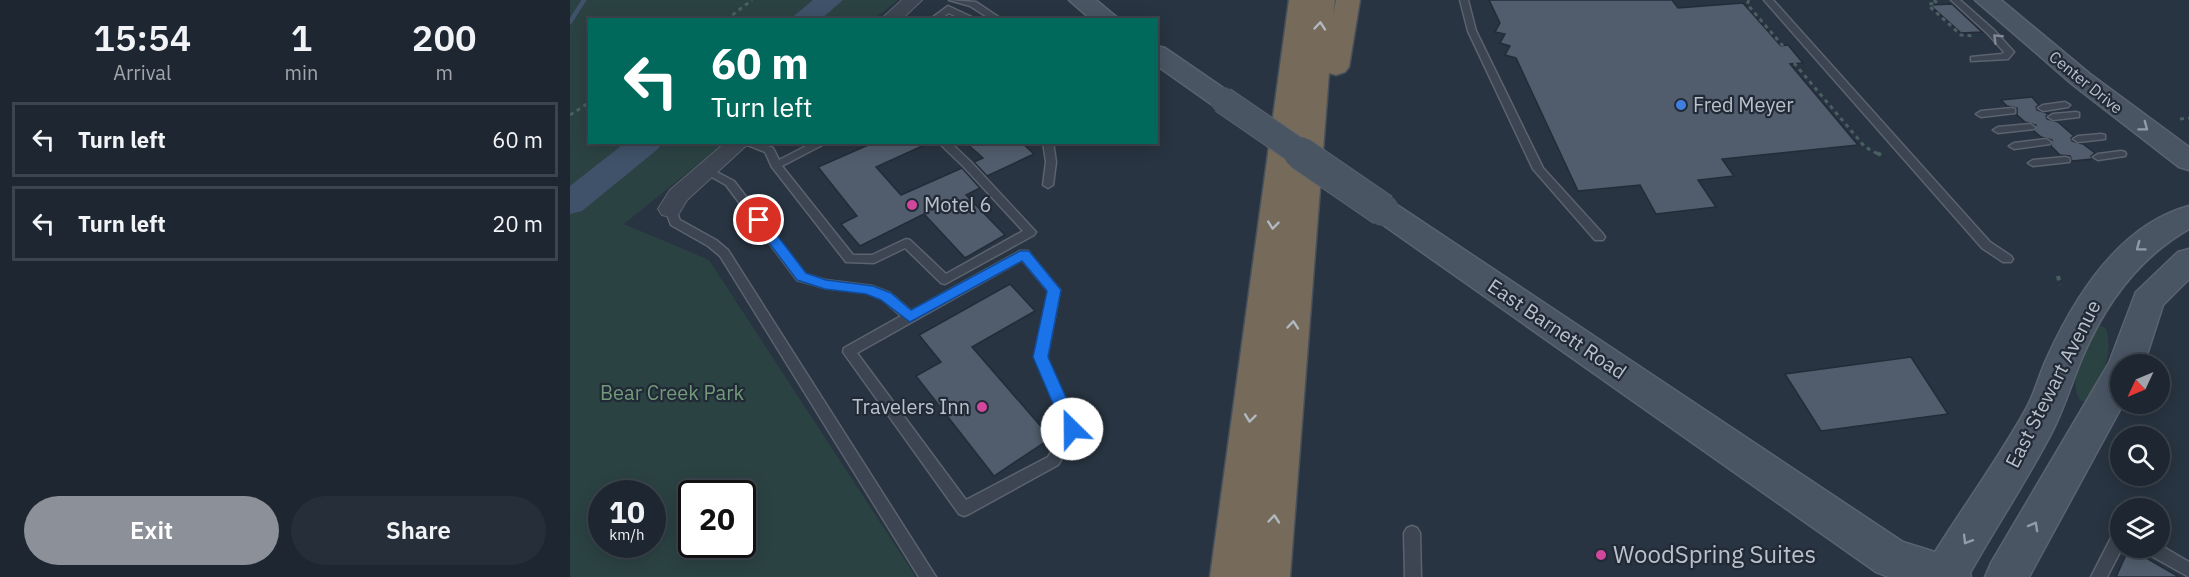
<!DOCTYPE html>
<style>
body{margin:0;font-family:"IBM Plex Sans",sans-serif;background:#262f39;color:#f1f3f6;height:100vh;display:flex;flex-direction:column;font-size:22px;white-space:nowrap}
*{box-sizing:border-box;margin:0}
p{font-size:20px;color:#a1a5ab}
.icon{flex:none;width:33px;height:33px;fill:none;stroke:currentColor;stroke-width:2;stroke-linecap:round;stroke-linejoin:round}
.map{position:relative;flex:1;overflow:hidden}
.sheet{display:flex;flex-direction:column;background:#1e2731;width:570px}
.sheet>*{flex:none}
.top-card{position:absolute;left:18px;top:18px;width:570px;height:126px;border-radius:0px;box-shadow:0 3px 15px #0003,0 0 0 2px #3c444d;background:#00695c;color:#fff;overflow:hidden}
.needle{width:39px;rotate:226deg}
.fabs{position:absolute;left:1540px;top:354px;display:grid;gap:12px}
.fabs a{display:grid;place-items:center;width:60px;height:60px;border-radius:50%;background:#1e2731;box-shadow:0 3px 15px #0003,0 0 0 2px #3c444d;font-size:30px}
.speed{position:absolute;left:18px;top:480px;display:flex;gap:12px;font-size:30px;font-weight:700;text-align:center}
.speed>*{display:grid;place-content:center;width:78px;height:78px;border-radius:50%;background:#1e2731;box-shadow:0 3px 15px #0003,0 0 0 2px #3c444d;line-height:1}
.speed small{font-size:15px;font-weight:400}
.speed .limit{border:3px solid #111;border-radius:9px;background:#fff;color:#111}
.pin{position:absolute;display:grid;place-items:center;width:51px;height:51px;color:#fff;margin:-26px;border:3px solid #fff;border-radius:50%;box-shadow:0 2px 6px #0007}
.me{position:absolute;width:66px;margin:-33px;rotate:337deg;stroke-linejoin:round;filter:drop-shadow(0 0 4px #0008)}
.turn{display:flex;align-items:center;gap:21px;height:126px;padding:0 24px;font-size:27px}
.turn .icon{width:78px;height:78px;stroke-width:2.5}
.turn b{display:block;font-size:42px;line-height:51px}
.eta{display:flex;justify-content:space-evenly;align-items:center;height:102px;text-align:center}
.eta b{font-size:36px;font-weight:600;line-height:42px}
.button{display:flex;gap:12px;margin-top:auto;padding:12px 24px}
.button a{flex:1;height:69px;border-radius:36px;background:#8c9099;color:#fff;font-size:24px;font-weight:600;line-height:69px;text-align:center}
.button a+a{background:#262f39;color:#f1f3f6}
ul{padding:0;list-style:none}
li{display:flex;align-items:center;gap:18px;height:75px;margin:0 12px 9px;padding:0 12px;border:3px solid #3c444d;border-radius:0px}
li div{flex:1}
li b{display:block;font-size:22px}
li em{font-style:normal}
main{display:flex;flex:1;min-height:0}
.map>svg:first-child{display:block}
.green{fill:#2b4243;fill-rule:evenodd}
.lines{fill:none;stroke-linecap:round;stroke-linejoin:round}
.stream{stroke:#3f5269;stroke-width:4.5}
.river{fill:#3f5269;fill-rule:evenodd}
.building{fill:#515d6c;stroke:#232c38;stroke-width:1.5}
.lane-casing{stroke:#5a636e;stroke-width:3}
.street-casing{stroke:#5a636e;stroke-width:2}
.secondary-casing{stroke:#5a636e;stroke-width:3}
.highway-casing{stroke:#47505b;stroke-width:3}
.path-far1{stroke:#4a5f61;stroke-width:3;stroke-dasharray:4 4;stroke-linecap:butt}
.path{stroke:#4a5f61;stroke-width:4;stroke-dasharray:4.5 4.5;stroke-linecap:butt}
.lane{fill:#3c4551;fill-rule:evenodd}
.street{fill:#3c4551;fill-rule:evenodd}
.secondary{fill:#4a5564;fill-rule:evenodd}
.highway{fill:#766a5a;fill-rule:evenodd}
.secondary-bridge-far1-casing{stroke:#5a636e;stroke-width:28;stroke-linecap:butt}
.secondary-bridge-casing{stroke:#5a636e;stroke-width:34;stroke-linecap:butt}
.secondary-bridge-far1{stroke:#4a5564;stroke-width:26}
.secondary-bridge{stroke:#4a5564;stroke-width:32}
.oneway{stroke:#b2b8c0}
.oneway2{stroke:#818994}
.oneway3{stroke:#929ba7}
.route{fill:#1a73e8;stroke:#114b97;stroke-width:1.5}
.shop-dot{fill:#3f7fe0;stroke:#212a36;stroke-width:2}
.hotel-dot{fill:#d1479c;stroke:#212a36;stroke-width:2}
.labels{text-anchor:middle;stroke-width:4.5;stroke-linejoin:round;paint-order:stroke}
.far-street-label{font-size:16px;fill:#b9c1cb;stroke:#212a36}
.poi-label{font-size:20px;fill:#b9c1cb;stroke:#212a36;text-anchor:start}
.street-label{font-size:20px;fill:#b9c1cb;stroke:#212a36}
.park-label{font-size:20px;fill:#729a7a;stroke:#212a36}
.near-poi-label{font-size:24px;fill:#b9c1cb;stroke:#212a36;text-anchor:start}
</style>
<main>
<section class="sheet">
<div class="eta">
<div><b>15:54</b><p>Arrival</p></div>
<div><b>1</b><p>min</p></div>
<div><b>200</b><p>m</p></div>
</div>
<ul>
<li><svg class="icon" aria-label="left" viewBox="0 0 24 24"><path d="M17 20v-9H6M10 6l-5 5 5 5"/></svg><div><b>Turn left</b></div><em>60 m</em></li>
<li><svg class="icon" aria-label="left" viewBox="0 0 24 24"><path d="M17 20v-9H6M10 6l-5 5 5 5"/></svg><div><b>Turn left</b></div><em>20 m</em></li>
</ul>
<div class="button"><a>Exit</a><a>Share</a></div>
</section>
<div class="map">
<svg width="1619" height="577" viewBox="0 0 1619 577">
<rect width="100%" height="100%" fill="#283441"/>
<!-- green -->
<path class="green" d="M0,0H328L304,19L20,20V142L154,143L54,224L139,260L346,577H0ZM32,494H82V544H32ZM122,494H172V544H122Z
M1528,325L1536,328C1544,358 1532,376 1518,401H1511C1495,383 1519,342 1528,325Z"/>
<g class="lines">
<!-- stream -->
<path class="stream" d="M0,22L14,0"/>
<!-- river -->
<path class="river" d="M243,0H273L250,20H219Z
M56,142H93L88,149L12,211L0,214V186Z"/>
</g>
<!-- building -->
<path class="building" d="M919,0H1102L1108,8L1173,3L1211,46L1218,45L1233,63L1220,64L1288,145L1152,159L1164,176L1128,180L1146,207L1086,214L1070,185L1008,191L946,58L935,55L940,46L930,43L935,34L925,32L930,23Z
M1382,4L1412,32L1391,33L1360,5Z
M1462,97L1469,105L1466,107L1467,110L1479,114L1476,116L1477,119L1488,122L1504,136L1501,138L1502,141L1513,144L1525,153L1521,156L1522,159L1502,161L1500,156L1490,155L1481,146L1482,140L1471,137L1464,131L1466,125L1455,122L1447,115V108L1437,106L1431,100Z
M305,142H361L306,167L331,195L392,168L410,188L396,195L435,235L395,258L354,214L290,246L271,224L287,216L248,167Z
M395,142H451L464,154L417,176L404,162L413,158Z
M440,284L465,311L402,347L481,438L424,476L346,376L371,362L349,335Z
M1341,357L1378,414L1251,431L1215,374Z
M1559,548L1609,577H1546Z"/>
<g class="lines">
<!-- lane casing -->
<g class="lane-casing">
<path id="lane" d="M379,0L406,2L433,20H422L400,6Z
M890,0H898L906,31L973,168L1033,234L1035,237L1033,240H1025L963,169L898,31Z
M1194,0H1203L1420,242L1441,256L1443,259L1441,262H1433L1412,248Z
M1381,0H1390L1424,30L1444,52L1438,59L1401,61V57L1432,54L1434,52L1418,34Z
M378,6L404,18L405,20H393L379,13L369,20H359Z
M1495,102L1500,105L1498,107L1473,111L1468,108L1473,105Z
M1442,108L1445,109V113L1411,117L1406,114L1411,111Z
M1506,112L1509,113V117L1483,120L1478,117L1483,114Z
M1460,124L1465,127L1464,129L1428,133L1423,130L1428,127Z
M1531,134L1535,135V139L1508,142L1503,139L1508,136Z
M1476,139L1481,142L1480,144L1444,149L1439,146L1444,143Z
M170,142H187L203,148L209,160L244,142H258L212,166L283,255H302L336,239L340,240L376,274L453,231L393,166L368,142H380L401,162L466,232L464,235L375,284L371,283L335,248L304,263L276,262L202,167L195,152Z
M473,142H483L486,162L483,185L478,188L473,185L476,162Z
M1551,151L1555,152L1556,154L1555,156L1528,160L1523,157L1528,154Z
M1495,157L1499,158L1500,160L1499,162L1463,166L1458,163L1463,160Z
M137,167L164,181L235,274L255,280L302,286L320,293L341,311L450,251H458L490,290L477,358L509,429L488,465L399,514L394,516L389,514L273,352L274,348L331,316L312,299L297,293L255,288L227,280L156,185L133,172L132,170ZM452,260L478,291L465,358L495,429L478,457L396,500L287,353Z
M100,205L104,206L110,220L146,240L158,250L366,577H349L150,256L138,246L101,225L95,209Z
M842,526L847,528L850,533L851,577H835L834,533L837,528Z
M1551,531L1552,548L1537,577H1521L1542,536Z
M1590,545L1619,562V577L1576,553L1573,548H1590Z"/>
</g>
<!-- street casing -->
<g class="street-casing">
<path id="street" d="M332,0H352L331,20H310Z
M156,142H180L117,200L108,215L100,217L92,215L88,209L100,190Z"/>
</g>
<!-- secondary casing -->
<g class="secondary-casing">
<path id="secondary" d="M499,0H526L550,20H522Z
M1405,0H1431L1520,74L1619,147V170L1609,167L1502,84Z
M586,46L595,48L662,94L666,100L662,106L653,108L644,106L586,65Z
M813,200L824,203L1333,542L1365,552C1395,504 1429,458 1456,409C1465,393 1469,375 1477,358C1505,296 1549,225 1619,206V229C1568,258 1535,304 1512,358C1502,382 1495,406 1483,430C1458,479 1427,525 1400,573L1401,577H1319L1306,572L802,217L798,210L802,203Z
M1619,249V279L1593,305L1574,364H1551L1553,404L1459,577H1415L1421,563L1539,363L1566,292L1608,252Z"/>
</g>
<!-- highway casing -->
<g class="highway-casing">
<path id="highway" d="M719,0H765L763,16L766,0H790L779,67L775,72L766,75L759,73L720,577H640Z"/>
</g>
<!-- path-far1 -->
<path class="path-far1" d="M1179,0L1177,4L1213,46
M1364,0L1367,3L1359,4V6L1391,35L1405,36
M156,20L182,0
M1224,63L1295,147L1310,155
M0,115L20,102
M1610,119L1619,118"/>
<!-- path -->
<path class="path" d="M1307,153L1315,157
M1488,276L1490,285"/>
<!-- lane -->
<use href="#lane" class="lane"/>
<!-- street -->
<use href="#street" class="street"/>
<!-- secondary -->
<use href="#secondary" class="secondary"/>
<!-- highway -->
<use href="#highway" class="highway"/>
<!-- secondary-bridge-far1 casing -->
<g class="secondary-bridge-far1-casing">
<path id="secondary-bridge-far1" d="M653,100L733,155"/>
</g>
<!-- secondary-bridge casing -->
<g class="secondary-bridge-casing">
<path id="secondary-bridge" d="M730,153L813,210"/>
</g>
<!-- secondary-bridge-far1 -->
<use href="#secondary-bridge-far1" class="secondary-bridge-far1"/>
<!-- secondary-bridge -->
<use href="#secondary-bridge" class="secondary-bridge"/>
</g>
<!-- one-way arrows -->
<defs><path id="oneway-chevron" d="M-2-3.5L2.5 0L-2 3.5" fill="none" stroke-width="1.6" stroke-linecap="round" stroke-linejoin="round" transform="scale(1.5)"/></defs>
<g class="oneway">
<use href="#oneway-chevron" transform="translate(750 26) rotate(-85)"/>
<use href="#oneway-chevron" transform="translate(703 225) rotate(96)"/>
<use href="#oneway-chevron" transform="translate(723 325) rotate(-85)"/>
<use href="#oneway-chevron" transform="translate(680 418) rotate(97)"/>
<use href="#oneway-chevron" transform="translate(704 519) rotate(-85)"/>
</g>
<use class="oneway2" href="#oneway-chevron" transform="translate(1427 38) rotate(-136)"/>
<g class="oneway3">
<use href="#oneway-chevron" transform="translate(1574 127) rotate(37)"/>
<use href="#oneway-chevron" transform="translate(1570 247) rotate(143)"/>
<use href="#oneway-chevron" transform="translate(1464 526) rotate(-61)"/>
<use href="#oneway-chevron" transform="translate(1397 540) rotate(121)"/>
</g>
<!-- route -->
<path class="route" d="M189,216L193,217L236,273L256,280L303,286L321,293L341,310L450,251H459L491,290L478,357L510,429L507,434L502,436L496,434L463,357L477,291L452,261L340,322L311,300L296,294L255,289L227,280L182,220Z"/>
<!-- markers -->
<circle class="shop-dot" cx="1111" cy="105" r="6"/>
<g class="hotel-dot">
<circle cx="342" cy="205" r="6"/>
<circle cx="412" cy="407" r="6"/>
<circle cx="1031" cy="555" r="6"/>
</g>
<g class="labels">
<!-- far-street labels -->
<g class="far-street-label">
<text transform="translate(1516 82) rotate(39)" y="6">Center Drive</text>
</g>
<!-- poi labels -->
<g class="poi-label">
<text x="1123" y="112">Fred Meyer</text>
<text x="354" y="212">Motel 6</text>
<text x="400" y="414" text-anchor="end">Travelers Inn</text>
</g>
<!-- street labels -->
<g class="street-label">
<text transform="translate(987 329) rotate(34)" y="7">East Barnett Road</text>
<text transform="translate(1483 384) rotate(-63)" y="7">East Stewart Avenue</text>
</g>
<!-- park labels -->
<g class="park-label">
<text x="102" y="400">Bear Creek Park</text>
</g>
<!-- near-poi labels -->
<g class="near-poi-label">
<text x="1043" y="563">WoodSpring Suites</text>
</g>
</g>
</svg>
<div class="fabs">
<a><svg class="needle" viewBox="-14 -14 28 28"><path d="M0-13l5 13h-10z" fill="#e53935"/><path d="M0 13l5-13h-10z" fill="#a1a5ab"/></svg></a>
<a><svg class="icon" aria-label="search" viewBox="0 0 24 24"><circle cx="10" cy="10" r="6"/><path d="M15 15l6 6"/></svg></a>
<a><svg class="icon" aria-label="layers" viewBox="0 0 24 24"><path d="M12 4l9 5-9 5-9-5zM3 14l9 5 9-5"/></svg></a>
</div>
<div class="speed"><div>10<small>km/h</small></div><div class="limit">20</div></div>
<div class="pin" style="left:189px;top:220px;background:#d93025"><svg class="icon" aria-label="arrive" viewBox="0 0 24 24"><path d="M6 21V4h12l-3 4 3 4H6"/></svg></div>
<svg class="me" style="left:502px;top:429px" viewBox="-20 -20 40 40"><circle r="19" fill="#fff"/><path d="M0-13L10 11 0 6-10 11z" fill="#1a73e8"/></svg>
<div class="top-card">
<div class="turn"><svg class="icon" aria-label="left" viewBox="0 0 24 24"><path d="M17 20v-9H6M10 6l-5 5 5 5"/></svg><div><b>60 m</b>Turn left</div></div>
</div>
</div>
</main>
